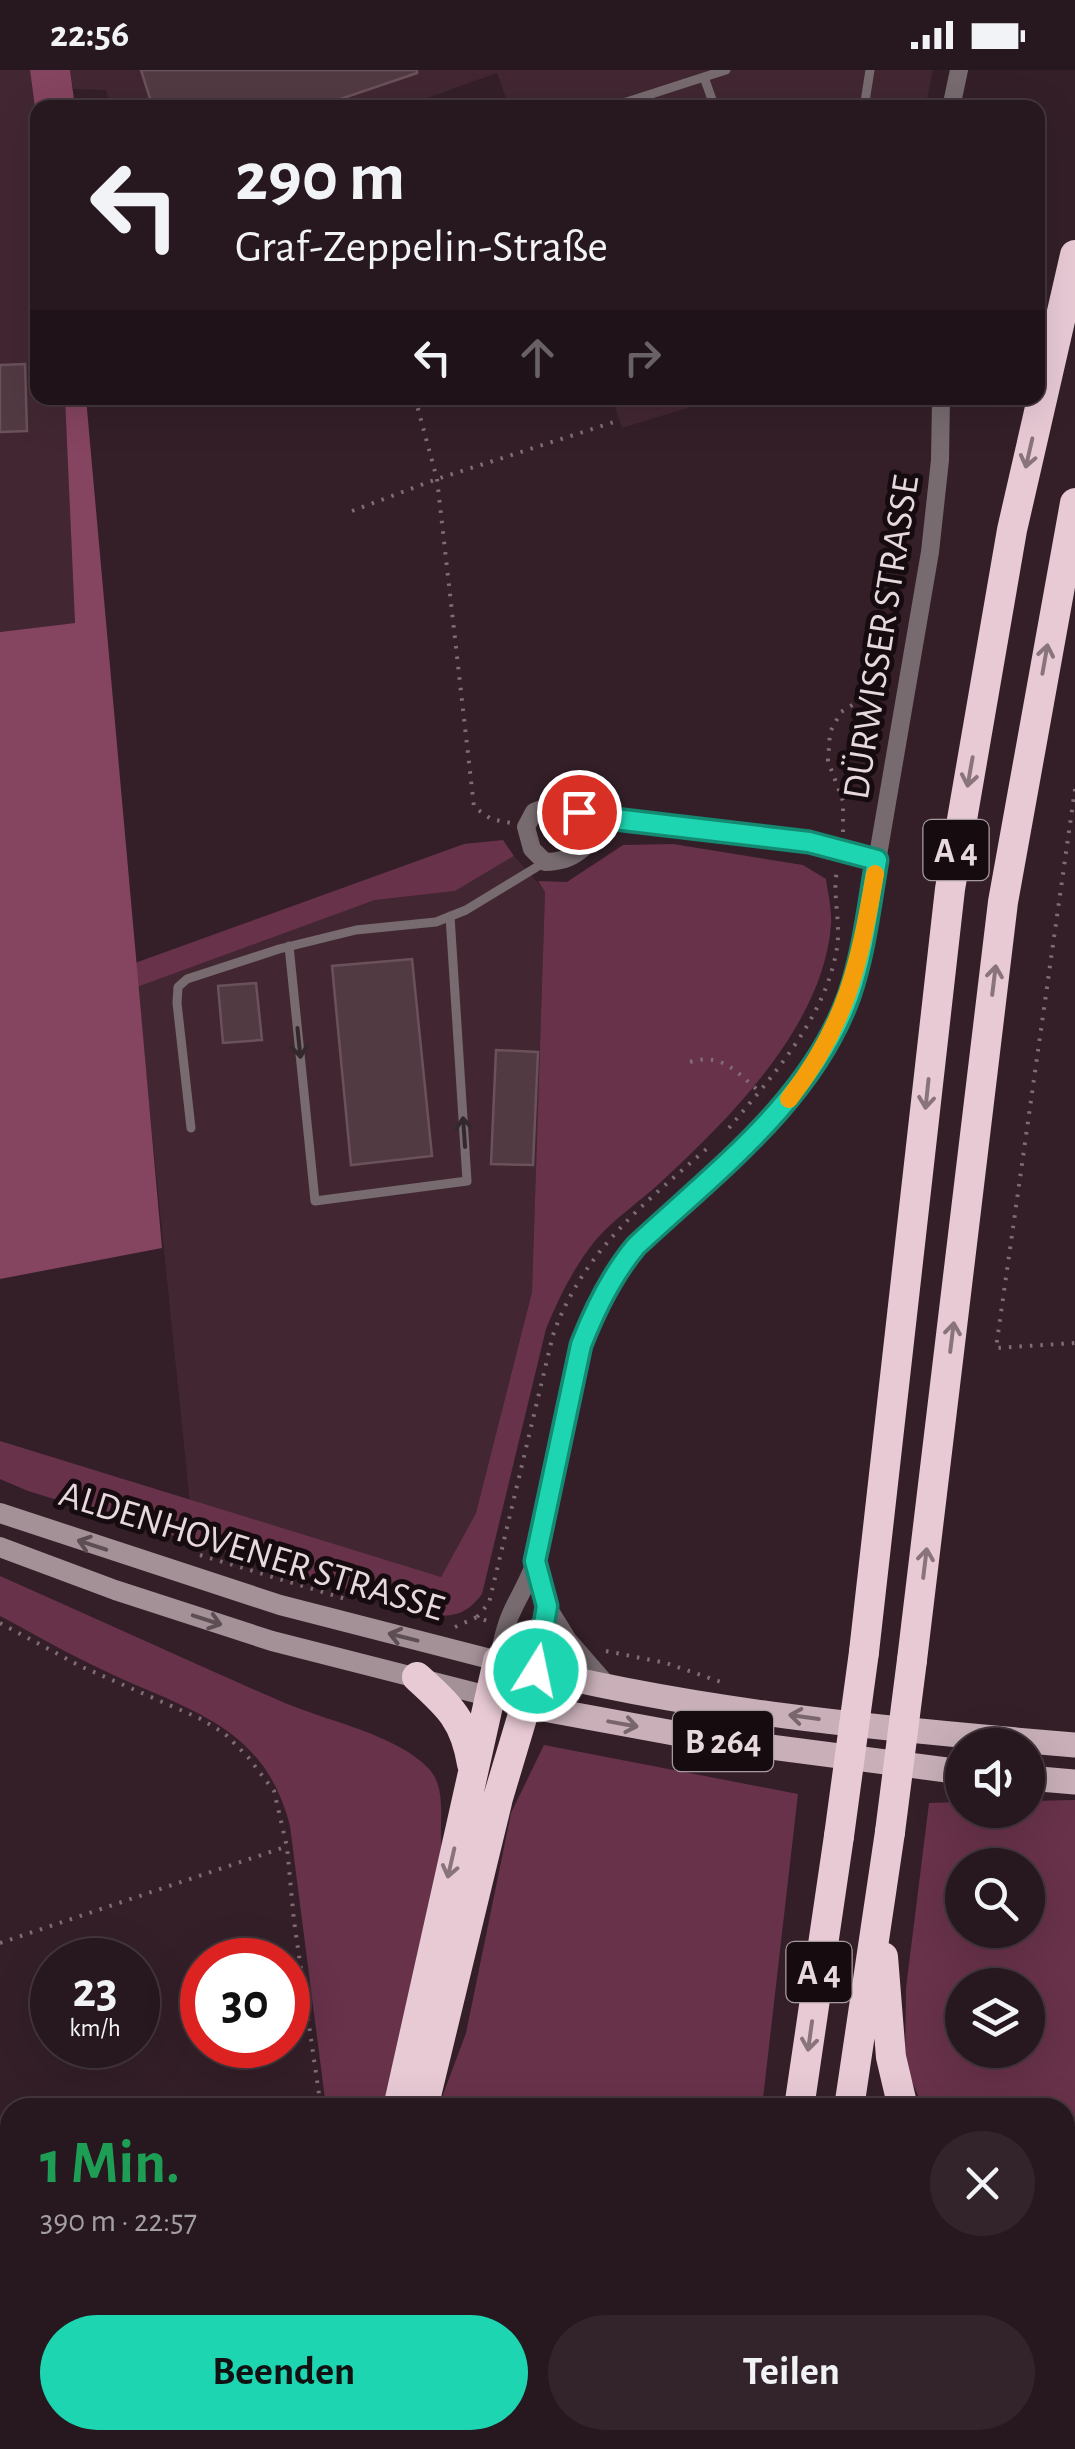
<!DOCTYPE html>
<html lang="de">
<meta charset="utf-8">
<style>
body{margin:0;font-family:"Alegreya Sans",sans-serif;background:#33242b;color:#f1f3f6;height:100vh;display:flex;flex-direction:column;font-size:38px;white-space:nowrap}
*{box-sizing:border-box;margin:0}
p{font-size:32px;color:#a49fa4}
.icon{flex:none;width:55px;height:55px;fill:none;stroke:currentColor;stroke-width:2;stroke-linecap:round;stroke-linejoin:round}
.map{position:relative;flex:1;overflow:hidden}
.drawer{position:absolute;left:0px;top:2028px;width:1075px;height:352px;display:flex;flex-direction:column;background:#27171e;border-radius:30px 30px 0 0;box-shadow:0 10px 40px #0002,0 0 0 2px #43363c}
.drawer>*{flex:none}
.top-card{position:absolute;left:30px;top:30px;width:1015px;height:305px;border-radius:20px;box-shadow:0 10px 40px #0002,0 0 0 2px #43363c;background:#27171e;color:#f1f3f6;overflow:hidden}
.fabs{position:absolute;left:945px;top:1658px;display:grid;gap:20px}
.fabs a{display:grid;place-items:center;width:100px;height:100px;border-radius:50%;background:#27171e;box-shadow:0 10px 40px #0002,0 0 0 2px #43363c;font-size:50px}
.speed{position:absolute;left:30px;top:1868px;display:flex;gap:20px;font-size:50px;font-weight:700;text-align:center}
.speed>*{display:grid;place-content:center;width:130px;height:130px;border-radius:50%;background:#27171e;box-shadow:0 10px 40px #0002,0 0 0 2px #43363c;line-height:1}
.speed small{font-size:25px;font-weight:400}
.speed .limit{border:15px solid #d22;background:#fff;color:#111}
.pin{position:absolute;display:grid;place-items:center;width:85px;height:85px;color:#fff;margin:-42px;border:5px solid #fff;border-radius:50%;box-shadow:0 2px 10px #0007}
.me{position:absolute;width:110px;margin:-55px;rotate:10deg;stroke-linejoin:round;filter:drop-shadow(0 0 8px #0008)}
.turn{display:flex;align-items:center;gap:35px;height:210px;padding:0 40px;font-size:45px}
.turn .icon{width:130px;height:130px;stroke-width:2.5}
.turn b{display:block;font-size:70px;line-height:85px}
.lanes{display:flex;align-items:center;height:95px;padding:0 40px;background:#0003;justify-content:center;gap:50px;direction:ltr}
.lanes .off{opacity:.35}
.round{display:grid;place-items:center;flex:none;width:105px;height:105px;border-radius:52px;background:#33242b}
.overview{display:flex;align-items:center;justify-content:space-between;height:170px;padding:0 40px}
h1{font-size:60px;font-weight:700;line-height:75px;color:#1e9e55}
.action{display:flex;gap:20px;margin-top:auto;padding:20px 40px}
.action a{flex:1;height:115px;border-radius:60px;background:#1ed5b1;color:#111;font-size:40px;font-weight:700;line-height:115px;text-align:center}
.action a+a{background:#33242b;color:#f1f3f6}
.status{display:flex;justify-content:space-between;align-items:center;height:70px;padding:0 50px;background:#27171e;direction:ltr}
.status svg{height:28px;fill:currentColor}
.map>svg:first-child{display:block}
.built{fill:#422732}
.green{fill:#68324a;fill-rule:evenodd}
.forest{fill:#854460}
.building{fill:#523a43;stroke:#6a515a;stroke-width:2.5}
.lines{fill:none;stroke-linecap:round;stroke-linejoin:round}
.path{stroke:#7f6c74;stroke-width:4;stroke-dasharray:2.5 8;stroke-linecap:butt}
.service{stroke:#776b6f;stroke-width:9}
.minor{stroke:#776b6f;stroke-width:18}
.secondary{stroke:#a49198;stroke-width:20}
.primary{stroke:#c8afb8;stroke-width:25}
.motorway{stroke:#e8cad5;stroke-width:30}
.motorway-bridge{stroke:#e8cad5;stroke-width:30}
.oneway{stroke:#8a747c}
.oneway2{stroke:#33282c}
.oneway3{stroke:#5d4e54}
.oneway4{stroke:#78666c}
.route-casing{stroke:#148a73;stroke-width:25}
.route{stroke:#1ed5b1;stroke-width:18}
.slow{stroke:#f59e0b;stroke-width:18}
.labels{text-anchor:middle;stroke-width:10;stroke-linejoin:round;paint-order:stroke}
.shield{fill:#160c10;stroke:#a89ba0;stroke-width:2.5}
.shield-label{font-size:35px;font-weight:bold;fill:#e7d8dd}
.street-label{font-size:38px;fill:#e7d8dd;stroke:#160c10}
</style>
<div class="status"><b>22:56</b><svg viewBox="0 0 49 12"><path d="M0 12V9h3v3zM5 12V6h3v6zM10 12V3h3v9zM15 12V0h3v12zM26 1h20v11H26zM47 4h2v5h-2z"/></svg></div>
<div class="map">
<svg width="1075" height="2379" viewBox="0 0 1075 2379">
<rect width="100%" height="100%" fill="#341f28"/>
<!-- built -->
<path class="built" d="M0,0H30L37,52L38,328H65L75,553L0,562Z
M70,0H933L925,38L509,37L497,3L402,37L111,38L106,20L73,19Z
M612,328H720L622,358Z
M514,786L545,821L532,1222L476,1443L441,1507L191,1443L137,917L375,830L455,821Z"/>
<!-- green -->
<path class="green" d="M503,770L514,786L455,821L375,830L137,917L135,893L464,774Z
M673,774L803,795L826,809C828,823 832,840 831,855C823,955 732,1046 662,1111C641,1131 613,1149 594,1172C573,1199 559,1227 546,1259L482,1524C467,1543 458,1546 434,1546L28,1421L0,1409V1371L441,1507L476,1443L532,1222L545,822L538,811L567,812L623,775Z
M0,1506C95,1548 190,1592 285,1633C327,1651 398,1665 429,1699C448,1720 438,1754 442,1780L389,2037H326L290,1756C264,1653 185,1640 103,1600C68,1584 34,1564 0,1546Z
M544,1675L798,1724L762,2037L438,2038L466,1963L511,1743Z
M1075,1730V2119L1065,2123V2038L923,2037L905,1995L906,1918L929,1733L962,1732V1740H1028V1731ZM962,1795H1028V1860H962ZM962,1915H1028V1980H962Z
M368,2370H656L664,2379H369Z"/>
<!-- forest -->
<path class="forest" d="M30,0H70L75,37L38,38L37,52Z
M65,328H86L162,1178L0,1209V562L75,553Z"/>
<!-- building -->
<path class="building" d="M141,0H417V3L314,38H153Z
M25,294L27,361L0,362V295Z
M412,889L432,1086L351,1095L332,896Z
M256,913L262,970L223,973L218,916Z
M496,980L538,982L533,1095L491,1094Z"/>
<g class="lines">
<!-- path -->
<path class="path" d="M415,328L437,409L474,737L491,749L511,753
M352,441L437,409L614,352
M1075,719L996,1278L1075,1273
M843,762V731L828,691L830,662L841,642L887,613
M690,992C723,982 737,1003 761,1023
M729,1058C773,1005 825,949 837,878C841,852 832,824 837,801
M200,1485L349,1530
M477,1547L489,1533L553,1265C584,1179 645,1133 711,1075
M0,1553L80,1596L199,1648L224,1663L248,1687L274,1721L287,1777L294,1851L321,2038
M455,1557L477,1547L487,1551
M606,1581L666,1593L721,1612
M0,1873L285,1777
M361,2370L362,2379"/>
<!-- service -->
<path class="service" d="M704,7L726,0
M608,38L704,7L715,38
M864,38L870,0
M289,876L315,1131L467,1111L450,846
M191,1058L177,933L178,917L187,909L279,879L356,860L436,852L466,840L545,792"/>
<!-- minor -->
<path class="minor" d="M951,38L959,0
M607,748C589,773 578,792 545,792L532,779L526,757L534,742L552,735L607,748L809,771L877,791
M535,1491L547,1536L536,1601
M547,1536L568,1570L609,1617
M498,1591C501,1576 504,1560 510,1546C518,1527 530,1509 536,1490C568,1384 561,1265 636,1176L788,1031L833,964L860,890L930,482L940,390L941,328"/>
<!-- secondary -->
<path class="secondary" d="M0,1443L280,1535L498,1591
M0,1477L115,1520L272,1571L527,1636"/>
<!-- primary -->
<path class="primary" d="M498,1591C686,1641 881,1659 1075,1675
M527,1636L701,1668L962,1702
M1028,1708L1075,1712"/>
<!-- motorway -->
<path class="motorway" d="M864,1582L950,819L1012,460L1075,185
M912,1590L1003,832L1075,433
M417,1607C449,1636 465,1650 472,1694
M883,1887L891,1987L903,2038
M398,2038L498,1591
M423,2038L498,1728L536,1601
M799,2038L839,1766
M849,2038L890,1762
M1065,2136L1075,2135
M1065,2196L1075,2193
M670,2370L674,2379
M740,2379L741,2370
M792,2379L794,2370
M821,2379L825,2370"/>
<!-- motorway-bridge -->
<path class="motorway-bridge" d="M890,1762L912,1590
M839,1766L864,1582"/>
</g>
<!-- one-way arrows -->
<defs><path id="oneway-shaft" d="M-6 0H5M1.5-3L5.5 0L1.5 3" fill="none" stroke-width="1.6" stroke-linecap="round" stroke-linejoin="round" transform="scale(2.5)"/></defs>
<g class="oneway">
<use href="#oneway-shaft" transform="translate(1029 383) rotate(103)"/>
<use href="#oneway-shaft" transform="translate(1045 589) rotate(-80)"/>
<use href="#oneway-shaft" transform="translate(970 702) rotate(100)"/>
<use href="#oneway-shaft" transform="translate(994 910) rotate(-83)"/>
<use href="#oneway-shaft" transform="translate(927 1024) rotate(96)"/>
<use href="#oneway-shaft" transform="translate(952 1267) rotate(-83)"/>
<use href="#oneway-shaft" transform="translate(925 1493) rotate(-83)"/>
<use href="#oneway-shaft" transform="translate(451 1793) rotate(103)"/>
<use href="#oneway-shaft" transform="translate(810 1966) rotate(98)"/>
</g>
<g class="oneway2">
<use href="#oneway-shaft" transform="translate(299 973) rotate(84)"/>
<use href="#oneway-shaft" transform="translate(464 1062) rotate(-94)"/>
</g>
<g class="oneway3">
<use href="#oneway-shaft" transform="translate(92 1475) rotate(-162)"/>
<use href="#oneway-shaft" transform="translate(207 1550) rotate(18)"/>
<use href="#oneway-shaft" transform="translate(403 1567) rotate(-166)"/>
</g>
<g class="oneway4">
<use href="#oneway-shaft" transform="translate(804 1647) rotate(-172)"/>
<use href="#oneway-shaft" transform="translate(623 1654) rotate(10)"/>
</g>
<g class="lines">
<!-- route casing -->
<g class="route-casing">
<path id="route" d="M536,1601L547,1536L535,1491L581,1275C595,1239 611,1206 636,1176C715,1102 811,1031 849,926C864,883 869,836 877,790L809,772L606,748L579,742"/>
</g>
<!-- route -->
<use href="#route" class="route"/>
<!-- slow -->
<path class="slow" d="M789,1029C847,954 859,895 875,804"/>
</g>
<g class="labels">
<!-- shield labels -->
<g class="shield">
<rect x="923.5" y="750" width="65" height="60" rx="8"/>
<rect x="673" y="1641" width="100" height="60" rx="8"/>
<rect x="786.5" y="1872" width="65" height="60" rx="8"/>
</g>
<g class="shield-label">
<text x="956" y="792">A 4</text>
<text x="723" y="1683">B 264</text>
<text x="819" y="1914">A 4</text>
</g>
<!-- street labels -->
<g class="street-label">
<text transform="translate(880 567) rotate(-81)" y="13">DÜRWISSER STRASSE</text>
<text transform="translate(252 1480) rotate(17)" y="13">ALDENHOVENER STRASSE</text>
</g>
</g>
</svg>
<div class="fabs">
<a><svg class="icon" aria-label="sound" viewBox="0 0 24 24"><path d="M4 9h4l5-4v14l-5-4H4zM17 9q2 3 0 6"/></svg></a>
<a><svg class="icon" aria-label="search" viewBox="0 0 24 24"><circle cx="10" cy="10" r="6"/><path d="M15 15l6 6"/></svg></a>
<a><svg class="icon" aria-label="layers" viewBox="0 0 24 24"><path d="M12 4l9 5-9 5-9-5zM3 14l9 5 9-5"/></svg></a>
</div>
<div class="speed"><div>23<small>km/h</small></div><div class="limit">30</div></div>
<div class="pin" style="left:579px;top:742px;background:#d93025"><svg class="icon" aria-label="arrive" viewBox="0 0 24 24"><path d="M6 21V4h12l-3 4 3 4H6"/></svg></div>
<svg class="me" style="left:536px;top:1601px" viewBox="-20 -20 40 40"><circle r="17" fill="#1ed5b1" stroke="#fff" stroke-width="3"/><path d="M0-11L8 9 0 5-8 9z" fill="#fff"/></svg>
<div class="top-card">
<div class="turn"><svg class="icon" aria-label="left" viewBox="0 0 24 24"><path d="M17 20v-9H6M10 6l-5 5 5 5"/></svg><div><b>290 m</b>Graf-Zeppelin-Straße</div></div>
<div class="lanes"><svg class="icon" aria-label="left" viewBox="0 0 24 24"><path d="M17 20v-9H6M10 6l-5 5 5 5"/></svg><svg class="icon off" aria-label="ahead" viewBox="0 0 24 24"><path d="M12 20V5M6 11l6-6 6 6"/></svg><svg class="icon off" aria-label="right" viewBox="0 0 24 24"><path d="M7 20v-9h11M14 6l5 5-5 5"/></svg></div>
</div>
<section class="drawer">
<div class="overview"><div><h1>1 Min.</h1><p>390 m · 22:57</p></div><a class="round"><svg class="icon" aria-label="close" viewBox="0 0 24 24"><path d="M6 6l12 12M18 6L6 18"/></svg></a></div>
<div class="action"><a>Beenden</a><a>Teilen</a></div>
</section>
</div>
